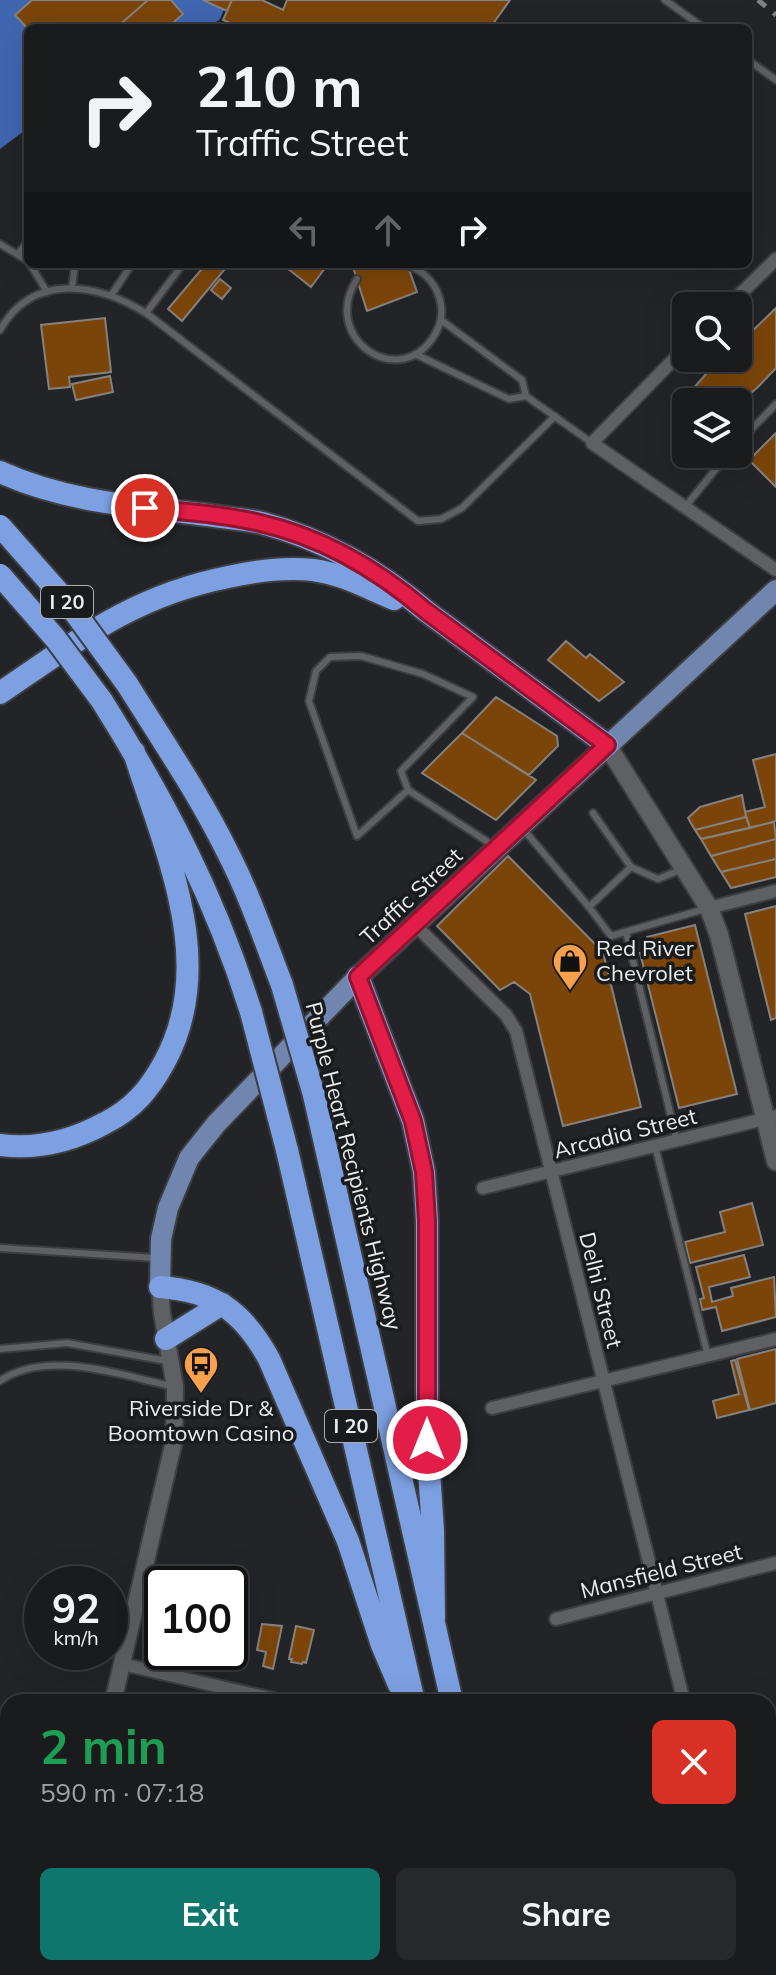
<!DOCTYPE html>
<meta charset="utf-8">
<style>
body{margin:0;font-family:Mulish,sans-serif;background:#27282a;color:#f1f3f6;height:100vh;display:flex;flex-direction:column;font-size:30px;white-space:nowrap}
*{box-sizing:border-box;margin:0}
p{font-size:26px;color:#9fa1a4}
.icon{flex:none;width:44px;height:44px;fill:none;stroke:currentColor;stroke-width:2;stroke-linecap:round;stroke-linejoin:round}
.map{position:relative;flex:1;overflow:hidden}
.details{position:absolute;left:0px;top:1694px;width:776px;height:282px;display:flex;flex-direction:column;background:#1a1b1d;border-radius:24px 24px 0 0;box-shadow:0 8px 32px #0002,0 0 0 2px #38393b}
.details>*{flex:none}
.guide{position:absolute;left:24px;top:24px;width:728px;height:244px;border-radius:12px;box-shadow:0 8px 32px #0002,0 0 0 2px #38393b;background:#1a1b1d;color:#f1f3f6;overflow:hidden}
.tools{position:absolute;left:672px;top:292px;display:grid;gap:16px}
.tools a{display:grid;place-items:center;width:80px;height:80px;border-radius:12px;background:#1a1b1d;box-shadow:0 8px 32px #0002,0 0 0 2px #38393b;font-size:40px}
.speed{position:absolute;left:24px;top:1566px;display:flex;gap:16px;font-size:40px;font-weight:700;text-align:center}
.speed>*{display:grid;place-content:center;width:104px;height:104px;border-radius:50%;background:#1a1b1d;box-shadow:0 8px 32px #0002,0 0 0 2px #38393b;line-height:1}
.speed small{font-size:20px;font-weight:400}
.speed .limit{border:4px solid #111;border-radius:12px;background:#fff;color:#111}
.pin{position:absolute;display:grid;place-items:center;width:68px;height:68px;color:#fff;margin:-34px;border:4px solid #fff;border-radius:50%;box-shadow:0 2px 8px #0007}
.me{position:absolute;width:88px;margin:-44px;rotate:0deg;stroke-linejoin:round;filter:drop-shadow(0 0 6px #0008)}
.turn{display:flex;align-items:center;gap:28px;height:168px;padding:0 40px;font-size:36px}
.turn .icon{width:104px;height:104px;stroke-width:2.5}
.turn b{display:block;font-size:56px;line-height:68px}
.lanes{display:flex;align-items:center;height:76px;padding:0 40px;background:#0003;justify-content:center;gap:40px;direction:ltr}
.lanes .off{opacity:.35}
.round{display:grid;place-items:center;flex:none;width:84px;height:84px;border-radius:12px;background:#27282a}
.head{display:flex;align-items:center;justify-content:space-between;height:136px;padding:0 40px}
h1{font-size:48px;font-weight:700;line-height:60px;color:#1e9e55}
.action{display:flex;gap:16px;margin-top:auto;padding:16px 40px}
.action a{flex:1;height:92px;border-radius:12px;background:#0f766e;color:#fff;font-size:32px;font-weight:700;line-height:92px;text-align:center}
.action a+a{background:#27282a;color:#f1f3f6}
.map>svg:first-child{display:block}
.water{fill:#4066b0}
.building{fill:#7b4509;stroke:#85817f;stroke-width:2}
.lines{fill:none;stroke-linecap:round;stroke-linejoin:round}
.service-casing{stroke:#3d3e41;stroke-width:10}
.minor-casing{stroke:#3d3e41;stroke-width:16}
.tertiary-casing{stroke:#3d3e41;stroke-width:20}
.secondary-casing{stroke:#3d3e41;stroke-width:22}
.primary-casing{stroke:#3d3e41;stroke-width:24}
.motorway-casing{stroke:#3d3e41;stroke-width:26}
.service{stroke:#5e6063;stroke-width:6}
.minor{stroke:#5e6063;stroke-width:12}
.tertiary{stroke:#5e6063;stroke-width:16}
.secondary{stroke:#5e6063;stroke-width:18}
.primary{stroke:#7186af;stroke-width:20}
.motorway{stroke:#7da0e2;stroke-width:22}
.rail{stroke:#7f8083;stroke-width:5;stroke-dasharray:10 10;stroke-linecap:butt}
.motorway-bridge-casing{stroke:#3d3e41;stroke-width:26;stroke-linecap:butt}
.motorway-bridge{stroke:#7da0e2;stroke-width:22}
.route-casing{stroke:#92132f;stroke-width:20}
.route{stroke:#e11d48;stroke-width:14}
.labels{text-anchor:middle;stroke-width:7;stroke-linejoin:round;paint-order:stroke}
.shield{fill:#191b1d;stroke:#acadaf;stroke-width:2}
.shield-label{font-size:20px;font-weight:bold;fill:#ebecee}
.street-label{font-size:22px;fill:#ebecee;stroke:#191b1d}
.poi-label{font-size:22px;fill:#ebecee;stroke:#191b1d;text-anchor:start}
</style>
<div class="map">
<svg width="776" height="1975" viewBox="0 0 776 1975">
<rect width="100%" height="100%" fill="#232427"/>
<!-- water -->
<path class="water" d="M0,0H228L220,19L208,28H28V128L0,149Z"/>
<!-- building -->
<path class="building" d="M32,0H148L116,28L28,29L15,15Z
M148,0H171L183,14L167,28H116Z
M203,0H232L227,11Z
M232,0H262L283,10L287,0H510L490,28H241L223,20Z
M206,264H229L182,321L168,309Z
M282,264H328L311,287Z
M352,264H407L417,292L367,311Z
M220,279L231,288L222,299L211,290Z
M776,308V368L758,387L738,404V402H686V413L678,406L720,358H738V345Z
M105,318L111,372L69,377L70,387L49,389L41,325Z
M110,376L113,392L76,400L72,384Z
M776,433V487L749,460Z
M566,641L586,658L590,654L624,682L599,701L548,660Z
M496,697L557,736L558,746L529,775L462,733Z
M462,733L536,780L496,820L422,773Z
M776,754V821L750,828L745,812L765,807L753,760Z
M742,795L746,817L695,830L688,818L700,807Z
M746,817L750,828L701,839L695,830Z
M774,822L776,839L711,856L701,839Z
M776,839V859L721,872L711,856Z
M508,856L603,952L641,1107L563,1126L530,994L514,982L500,990L437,926Z
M776,859V877L731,888L721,872Z
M776,906V1018L771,1020L745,914Z
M695,925L737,1094L679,1108L640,953L650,950L647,937Z
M752,1203L763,1245L690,1263L685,1242L725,1232L720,1212Z
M744,1255L750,1277L709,1287L712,1302L733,1296L731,1288L774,1277L776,1317L722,1331L716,1307L702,1310L700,1299L704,1298L696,1267Z
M776,1349V1403L750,1410L737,1359Z
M735,1360L749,1410L717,1418L713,1401L739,1394L731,1361Z
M262,1624L282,1626L273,1669L263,1666L266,1652L257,1650Z
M296,1626L314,1630L306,1663L303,1662L302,1664L291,1662L292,1659H289Z
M0,1844L8,1846V1900L3,1909H0Z"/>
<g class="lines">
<!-- service casing -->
<g class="service-casing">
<path id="service" d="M665,0L704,28
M748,60L776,80
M0,244L28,261
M18,254L28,241
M30,264L47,292
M357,279C320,337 396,390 432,339C439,329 443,317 441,305C438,285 425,271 407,265
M72,288L75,264
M112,294L132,264
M146,313L183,264
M441,320L522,380L526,396L592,443
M0,330C33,272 97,283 146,313L418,521L441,519L462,508L555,416
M415,354L509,399L526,396
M738,443L776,404
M685,507L728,454
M408,790L401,771L473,697L423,674L361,656L330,657L316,671L309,701L357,836L408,790L494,846
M593,813L631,867
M524,830L589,907L631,867L658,879L680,870
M589,907L611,936L705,909
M626,932L677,1141
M655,1146L708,1356
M0,1248L156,1258
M0,1349L67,1343L167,1361
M0,1381C47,1348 123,1376 175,1387"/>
</g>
<!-- minor casing -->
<g class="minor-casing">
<path id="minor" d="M728,306L776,259
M686,347L592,443L776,570
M709,908L776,891
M415,925L506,1015L516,1031L684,1702
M483,1188L776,1116
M492,1408L776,1339
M556,1619L776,1563
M122,1664L286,1702
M768,1791L776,1789
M750,1968L752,1975
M273,1975L274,1968"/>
</g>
<!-- tertiary casing -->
<g class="tertiary-casing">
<path id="tertiary" d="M113,1702L174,1441L175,1387L162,1313L160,1287
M47,1975L49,1968"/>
</g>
<!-- secondary casing -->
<g class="secondary-casing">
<path id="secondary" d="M607,745L709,908L719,935L776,1161"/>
</g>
<!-- primary casing -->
<g class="primary-casing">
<path id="primary" d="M160,1287L161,1239L168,1208L189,1158L216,1124L358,977L776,590"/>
</g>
<!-- motorway casing -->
<g class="motorway-casing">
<path id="motorway" d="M0,472C66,502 136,506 207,515C225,518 244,519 262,523C323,539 379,571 426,611L607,745
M127,684C162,740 199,794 228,853C250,896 265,941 282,985
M0,693C78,640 133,596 228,577C255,571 285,567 313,570C343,574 367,588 394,599
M102,701C166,803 215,897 251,1012
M358,977L413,1121L424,1172L427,1221V1440L433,1531L434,1618
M314,1095L452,1702
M0,1145C38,1150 72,1141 105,1123C133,1109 149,1090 164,1063C219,963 165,851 134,752
M287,1150L414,1702
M160,1287C214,1291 243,1311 269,1359L348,1541L382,1645L399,1685
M166,1339L222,1304
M472,1968L474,1975
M514,1968L516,1975"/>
</g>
<!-- service -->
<use href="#service" class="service"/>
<!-- minor -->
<use href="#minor" class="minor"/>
<!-- tertiary -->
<use href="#tertiary" class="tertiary"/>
<!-- secondary -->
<use href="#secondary" class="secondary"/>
<!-- primary -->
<use href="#primary" class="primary"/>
<!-- motorway -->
<use href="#motorway" class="motorway"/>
<!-- rail -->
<path class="rail" d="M758,0L776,15"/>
<!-- motorway-bridge casing -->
<g class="motorway-bridge-casing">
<path id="motorway-bridge" d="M0,526L68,603L127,684
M0,575L55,638L102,701
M282,985L314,1095
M251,1012L287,1150"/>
</g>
<!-- motorway-bridge -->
<use href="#motorway-bridge" class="motorway-bridge"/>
</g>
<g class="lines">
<!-- route casing -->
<g class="route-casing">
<path id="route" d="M145,508C183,512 223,514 260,523C322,537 379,571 426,611L607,745L358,977L413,1121L424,1172L427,1221V1440"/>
</g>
<!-- route -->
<use href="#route" class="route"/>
</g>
<!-- icons -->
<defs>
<g id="shop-pin" transform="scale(1.8)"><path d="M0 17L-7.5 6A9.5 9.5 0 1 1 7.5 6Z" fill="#f9a04d" stroke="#191b1d"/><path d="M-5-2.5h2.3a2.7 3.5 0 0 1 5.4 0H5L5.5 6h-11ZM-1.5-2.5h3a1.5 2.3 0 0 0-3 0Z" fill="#111"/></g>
<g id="bus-pin" transform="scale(1.8)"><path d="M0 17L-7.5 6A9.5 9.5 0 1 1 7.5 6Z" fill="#f9a04d" stroke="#191b1d"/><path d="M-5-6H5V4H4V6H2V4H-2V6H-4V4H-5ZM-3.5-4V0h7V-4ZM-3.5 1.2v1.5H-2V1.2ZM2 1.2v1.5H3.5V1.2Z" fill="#111"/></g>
</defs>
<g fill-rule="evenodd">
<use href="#shop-pin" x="570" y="961"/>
<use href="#bus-pin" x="201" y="1364"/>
</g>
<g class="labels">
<!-- shield labels -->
<g class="shield">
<rect x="41" y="586" width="52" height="32" rx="6"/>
<rect x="325" y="1410" width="52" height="32" rx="6"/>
</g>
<g class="shield-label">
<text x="67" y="609">I 20</text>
<text x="351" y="1433">I 20</text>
</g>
<!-- street labels -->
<g class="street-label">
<text transform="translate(411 896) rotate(-43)" y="8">Traffic Street</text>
<text transform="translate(625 1133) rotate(-14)" y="8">Arcadia Street</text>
<text transform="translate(354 1166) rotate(76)" y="8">Purple Heart Recipients Highway</text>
<text transform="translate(601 1290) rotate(76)" y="8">Delhi Street</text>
<text transform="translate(661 1571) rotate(-14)" y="8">Mansfield Street</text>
</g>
<!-- poi labels -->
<g class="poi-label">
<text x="596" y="956">Red River<tspan x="596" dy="25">Chevrolet</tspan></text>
<text x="201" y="1416" text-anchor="middle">Riverside Dr &amp;<tspan x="201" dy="25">Boomtown Casino</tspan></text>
</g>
</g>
</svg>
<div class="tools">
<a><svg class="icon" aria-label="search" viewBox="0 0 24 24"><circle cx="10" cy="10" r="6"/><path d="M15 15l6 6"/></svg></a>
<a><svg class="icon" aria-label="layers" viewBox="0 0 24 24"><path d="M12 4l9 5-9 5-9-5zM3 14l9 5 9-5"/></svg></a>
</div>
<div class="speed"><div>92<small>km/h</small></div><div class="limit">100</div></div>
<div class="pin" style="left:145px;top:508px;background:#d93025"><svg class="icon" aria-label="arrive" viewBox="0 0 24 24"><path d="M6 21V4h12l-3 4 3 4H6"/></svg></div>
<svg class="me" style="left:427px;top:1440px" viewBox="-20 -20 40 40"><circle r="17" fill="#e11d48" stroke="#fff" stroke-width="3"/><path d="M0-11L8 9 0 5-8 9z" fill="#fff"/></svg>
<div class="guide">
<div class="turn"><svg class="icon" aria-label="right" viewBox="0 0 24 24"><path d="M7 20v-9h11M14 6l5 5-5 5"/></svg><div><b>210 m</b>Traffic Street</div></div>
<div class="lanes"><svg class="icon off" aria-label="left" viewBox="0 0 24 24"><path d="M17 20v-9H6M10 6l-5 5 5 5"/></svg><svg class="icon off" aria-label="ahead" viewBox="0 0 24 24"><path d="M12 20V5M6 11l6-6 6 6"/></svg><svg class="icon" aria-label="right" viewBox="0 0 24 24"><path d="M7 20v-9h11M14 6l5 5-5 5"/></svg></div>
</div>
<section class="details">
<div class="head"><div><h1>2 min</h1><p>590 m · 07:18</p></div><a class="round" style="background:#d93025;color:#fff"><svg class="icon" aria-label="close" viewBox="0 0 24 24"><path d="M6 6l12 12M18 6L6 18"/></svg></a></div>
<div class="action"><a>Exit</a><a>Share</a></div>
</section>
</div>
